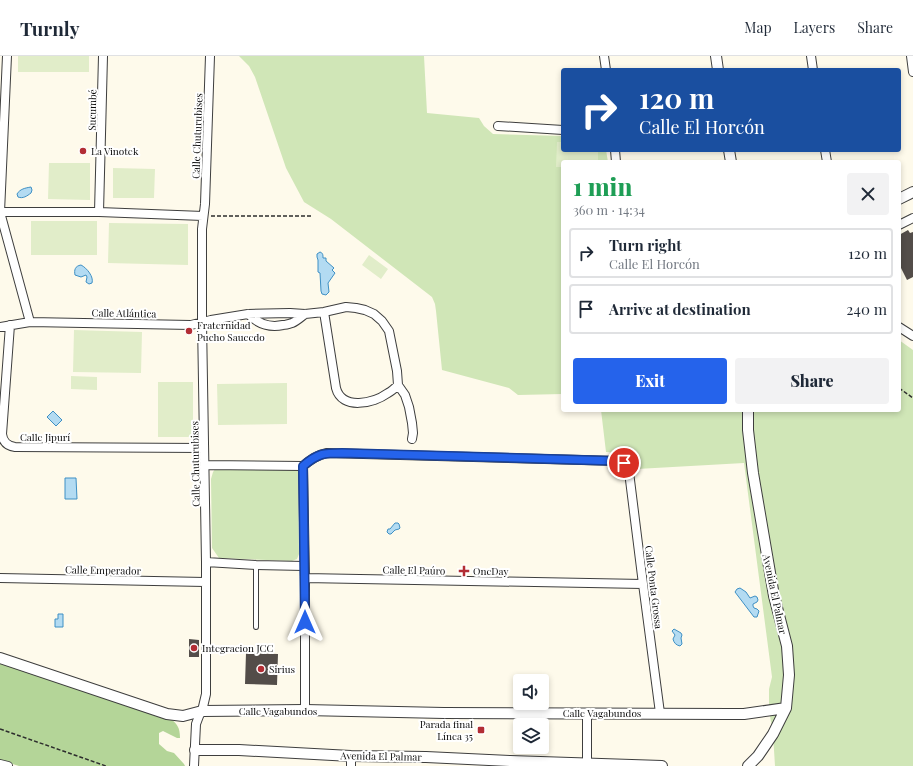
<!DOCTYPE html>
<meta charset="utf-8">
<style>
body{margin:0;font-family:"Playfair Display",serif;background:#f2f2f3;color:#1f2937;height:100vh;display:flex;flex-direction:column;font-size:15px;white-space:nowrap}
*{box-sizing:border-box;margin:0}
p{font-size:13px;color:#747a83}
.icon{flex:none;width:22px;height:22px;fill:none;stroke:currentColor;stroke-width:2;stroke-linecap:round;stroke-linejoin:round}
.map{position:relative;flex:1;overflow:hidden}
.panel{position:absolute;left:561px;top:104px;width:340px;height:252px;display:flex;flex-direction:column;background:#fff;border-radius:4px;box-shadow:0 2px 6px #0003}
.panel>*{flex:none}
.guide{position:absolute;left:561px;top:12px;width:340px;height:84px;border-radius:4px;box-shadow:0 2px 6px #0003;background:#1a4fa0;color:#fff;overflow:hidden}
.buttons{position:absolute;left:513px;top:618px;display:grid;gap:8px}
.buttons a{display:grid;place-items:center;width:36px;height:36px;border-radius:4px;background:#fff;box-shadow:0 2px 6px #0003;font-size:20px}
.pin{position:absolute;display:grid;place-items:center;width:34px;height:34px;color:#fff;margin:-17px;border:2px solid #fff;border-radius:50%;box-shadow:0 1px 4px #0007}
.me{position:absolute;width:44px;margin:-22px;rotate:0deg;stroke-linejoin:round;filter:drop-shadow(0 0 3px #0008)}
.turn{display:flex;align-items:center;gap:14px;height:84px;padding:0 12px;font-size:18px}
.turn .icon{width:52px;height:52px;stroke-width:2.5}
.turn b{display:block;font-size:28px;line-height:34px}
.round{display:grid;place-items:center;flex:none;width:42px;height:42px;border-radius:4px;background:#f2f2f3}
.headline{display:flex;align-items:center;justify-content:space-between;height:68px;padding:0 12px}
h1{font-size:24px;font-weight:800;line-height:30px;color:#1e9e55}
.button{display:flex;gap:8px;margin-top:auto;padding:8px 12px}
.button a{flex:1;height:46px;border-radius:4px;background:#2563eb;color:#fff;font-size:16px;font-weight:800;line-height:46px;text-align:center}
.button a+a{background:#f2f2f3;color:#1f2937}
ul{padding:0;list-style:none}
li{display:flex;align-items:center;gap:12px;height:50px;margin:0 8px 6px;padding:0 4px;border:2px solid #e0e1e3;border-radius:4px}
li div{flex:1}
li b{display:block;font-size:15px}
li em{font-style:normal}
header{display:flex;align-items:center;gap:24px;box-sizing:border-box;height:56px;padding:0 20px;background:#fff;border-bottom:1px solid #e0e1e3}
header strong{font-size:19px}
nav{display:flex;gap:22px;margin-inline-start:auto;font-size:14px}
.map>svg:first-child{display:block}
.green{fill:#d0e6b7}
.forest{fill:#b4d598}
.pitch{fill:#e1edc9}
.water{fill:#b3dbf2;stroke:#3f90c4}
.building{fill:#534d49}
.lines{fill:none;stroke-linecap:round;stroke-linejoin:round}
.service-casing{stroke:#3e3e3e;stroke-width:6}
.minor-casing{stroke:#3e3e3e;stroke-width:10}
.tertiary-casing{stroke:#3e3e3e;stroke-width:12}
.path{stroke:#2d2d2d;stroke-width:1.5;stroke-dasharray:4 2;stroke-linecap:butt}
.service{stroke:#fff;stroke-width:4}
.minor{stroke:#fff;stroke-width:8}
.tertiary{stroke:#fff;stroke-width:10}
.route-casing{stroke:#184099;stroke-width:10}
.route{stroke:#2563eb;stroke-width:7}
.poi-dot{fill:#b22d34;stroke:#fff;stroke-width:1.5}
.labels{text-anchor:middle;stroke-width:4;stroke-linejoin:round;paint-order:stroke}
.street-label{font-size:10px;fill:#0b0b0b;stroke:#fff}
.poi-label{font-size:10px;fill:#0b0b0b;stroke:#fff;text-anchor:start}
</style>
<header>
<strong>Turnly</strong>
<nav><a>Map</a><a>Layers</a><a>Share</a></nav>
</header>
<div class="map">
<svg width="913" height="710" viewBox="0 0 913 710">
<rect width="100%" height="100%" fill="#fefaeb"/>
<!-- green -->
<path class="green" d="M239,0H424L427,57L479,62L484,70L493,78L563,80V94H606L608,106H563V338L518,339L509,332L442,314L436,255L435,248L432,241L331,163L304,146L286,112L255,21L249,10Z
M899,284L913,294V710H775L773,678L769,654V633L772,621L744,407L637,413L636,405L633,398L606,396L601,354H899Z
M216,412H296L298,415L299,498L297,503L292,505L219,502L212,492L211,423L213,416Z"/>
<!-- forest -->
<path class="forest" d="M0,608L29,613L169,661C177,668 180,671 180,682H177L163,675L159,677V688L167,695L174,697L184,708L185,710H19L0,704Z"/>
<!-- pitch -->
<path class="pitch" d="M18,0H89V16H18Z
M557,86H563V94H598V106H563V111H556Z
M49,107H90V144L48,143Z
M113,112L155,113L154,142H113Z
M31,165H97V199H31Z
M109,167L188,168V209L108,207Z
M369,199L388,213L381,223L362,209Z
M74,274L142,276L141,317L73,316Z
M71,320L97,321V334L71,333Z
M158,326H193V381H158Z
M287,327V368L218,369L217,328Z"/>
<!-- water -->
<path class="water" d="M31,131L32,134L31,137C27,140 23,143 18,141L17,138C20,133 25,132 31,131Z
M320,196C323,197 323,199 323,202H326V205L334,212L332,214L335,217L328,227L329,236L326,239L322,238L321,235L320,217L318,216V204L317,201V198Z
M81,209C87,212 94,221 92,227L89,228L86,226L87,221L86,219L81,221L75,219C74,214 75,210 81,209Z
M53,355L62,364L56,370L47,361Z
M65,422H76L77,443H65Z
M395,467H398L399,468L400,472L399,473L395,474L391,478H389L387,476L388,473H390Z
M740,532L746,536L750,542L755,540L757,541L758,544L757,546L753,548V550L754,552L757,553L759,555L757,561H754L735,536L737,533Z
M58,558H63V571H55V563H58Z
M674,573L681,577L682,579L681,582L682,588L680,590C676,589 674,587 673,583L675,579L672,575Z"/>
<!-- building -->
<path class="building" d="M908,174L910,177L913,176V221L907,224L899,208V179Z
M189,583L199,584V601H189Z
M246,597L278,598L277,629L245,628Z"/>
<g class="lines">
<!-- service casing -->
<g class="service-casing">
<path id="service" d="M256,509V571"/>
</g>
<!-- minor casing -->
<g class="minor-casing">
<path id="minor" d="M7,0L0,156L30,266
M604,0L606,14
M811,0L813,14
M911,0L913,16
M498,70L563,74
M615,94L616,106
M825,94L827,106
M0,156H99L203,160
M99,156L103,0
M899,169L913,162
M324,256L336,332C342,355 374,347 388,337C392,335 395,332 398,329
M248,258C258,268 269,272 283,269C286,269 289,268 292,267C297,265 301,261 305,258
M10,269L2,378C3,386 7,390 15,391L204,392
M0,271L30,266L191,269L211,264L248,258L290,257L305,258L324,256L346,251L356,252L365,254L374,258L382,265L389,275L397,315L398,329L405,339L409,351L412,367L413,377L412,383
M899,271L913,280
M205,409L303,410
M303,410C311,403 317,399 327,397L618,405C624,407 628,411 629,416L643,528L660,657
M303,410L305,522V654
M206,506L256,509L304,510
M0,522L205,526
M305,522L643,528
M0,708L8,710
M194,710L196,668L199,660L202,655L206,638V506L202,266V173L205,148L210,0
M351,710V700
M587,710V657"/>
</g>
<!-- tertiary casing -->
<g class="tertiary-casing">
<path id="tertiary" d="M716,0L718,14
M729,94L731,106
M899,143L913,136
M0,602L167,658L183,660L202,655L305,654L444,657L730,658H744L786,652
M195,694H239L351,700L426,701L510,705L662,710
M748,710L758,700L773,678L786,652L789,619L787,590L774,540L753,417L748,374V354"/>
</g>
<!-- path -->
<path class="path" d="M211,160H313
M899,332L913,342
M0,673L106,710"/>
<!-- service -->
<use href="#service" class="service"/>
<!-- minor -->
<use href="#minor" class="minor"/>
<!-- tertiary -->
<use href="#tertiary" class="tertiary"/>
</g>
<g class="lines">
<!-- route casing -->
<g class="route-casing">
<path id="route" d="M305,566L303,410C318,397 324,397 342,397L618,405L624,407"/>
</g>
<!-- route -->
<use href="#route" class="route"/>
</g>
<!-- markers -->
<g class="poi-dot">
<circle cx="83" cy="95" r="4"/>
<circle cx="189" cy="275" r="4"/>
<path d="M462 509h4v4h4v4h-4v4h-4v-4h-4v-4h4z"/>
<circle cx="194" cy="592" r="4"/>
<circle cx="261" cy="613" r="4"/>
<rect x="477" y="670" width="8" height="8" rx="2"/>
</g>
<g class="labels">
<!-- street labels -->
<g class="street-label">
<text transform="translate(92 54) rotate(-89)" y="4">Sucumbé</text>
<text transform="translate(197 80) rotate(-88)" y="4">Calle Chuturubises</text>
<text transform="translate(124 257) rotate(1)" y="4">Calle Atlántica</text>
<text x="45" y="385">Calle Jipurí</text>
<text transform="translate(195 408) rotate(-91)" y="4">Calle Chuturubises</text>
<text transform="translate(103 514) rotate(1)" y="4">Calle Emperador</text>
<text transform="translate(414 514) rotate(1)" y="4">Calle El Paúro</text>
<text transform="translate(654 531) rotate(83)" y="4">Calle Ponta Grossa</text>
<text transform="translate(775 538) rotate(78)" y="4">Avenida El Palmar</text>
<text x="278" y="659">Calle Vagabundos</text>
<text x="602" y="661">Calle Vagabundos</text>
<text transform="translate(381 700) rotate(1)" y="4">Avenida El Palmar</text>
</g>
<!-- poi labels -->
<g class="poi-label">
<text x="91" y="99">La Vinotek</text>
<text x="197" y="273">Fraternidad<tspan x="197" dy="12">Pucho Saucedo</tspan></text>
<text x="473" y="519">OneDay</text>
<text x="202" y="596">Integracion JCC</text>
<text x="269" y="617">Sirius</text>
<text x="473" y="672" text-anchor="end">Parada final<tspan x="473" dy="12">Línea 35</tspan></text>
</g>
</g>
</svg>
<div class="buttons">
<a><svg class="icon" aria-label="sound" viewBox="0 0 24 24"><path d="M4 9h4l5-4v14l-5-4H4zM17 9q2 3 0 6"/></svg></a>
<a><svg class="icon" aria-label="layers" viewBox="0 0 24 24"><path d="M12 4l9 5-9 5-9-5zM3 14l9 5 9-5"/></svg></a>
</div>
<div class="pin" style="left:624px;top:407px;background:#d93025"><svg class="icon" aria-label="arrive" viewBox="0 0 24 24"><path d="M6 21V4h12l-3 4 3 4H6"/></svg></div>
<svg class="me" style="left:305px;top:566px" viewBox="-20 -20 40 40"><path d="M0-17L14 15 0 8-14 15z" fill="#2563eb" stroke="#fff" stroke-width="4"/></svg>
<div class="guide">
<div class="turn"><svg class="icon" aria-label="right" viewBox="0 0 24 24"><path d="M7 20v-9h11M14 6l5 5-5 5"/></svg><div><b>120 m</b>Calle El Horcón</div></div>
</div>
<section class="panel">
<div class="headline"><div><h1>1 min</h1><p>360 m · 14:34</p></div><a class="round"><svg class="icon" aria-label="close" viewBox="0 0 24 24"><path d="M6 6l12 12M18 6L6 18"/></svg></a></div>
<ul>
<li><svg class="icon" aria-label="right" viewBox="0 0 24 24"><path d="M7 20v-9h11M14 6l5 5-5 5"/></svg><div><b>Turn right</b><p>Calle El Horcón</p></div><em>120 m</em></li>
<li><svg class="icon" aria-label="arrive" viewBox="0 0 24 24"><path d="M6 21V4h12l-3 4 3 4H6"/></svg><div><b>Arrive at destination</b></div><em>240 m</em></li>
</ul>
<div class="button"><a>Exit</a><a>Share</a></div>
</section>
</div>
